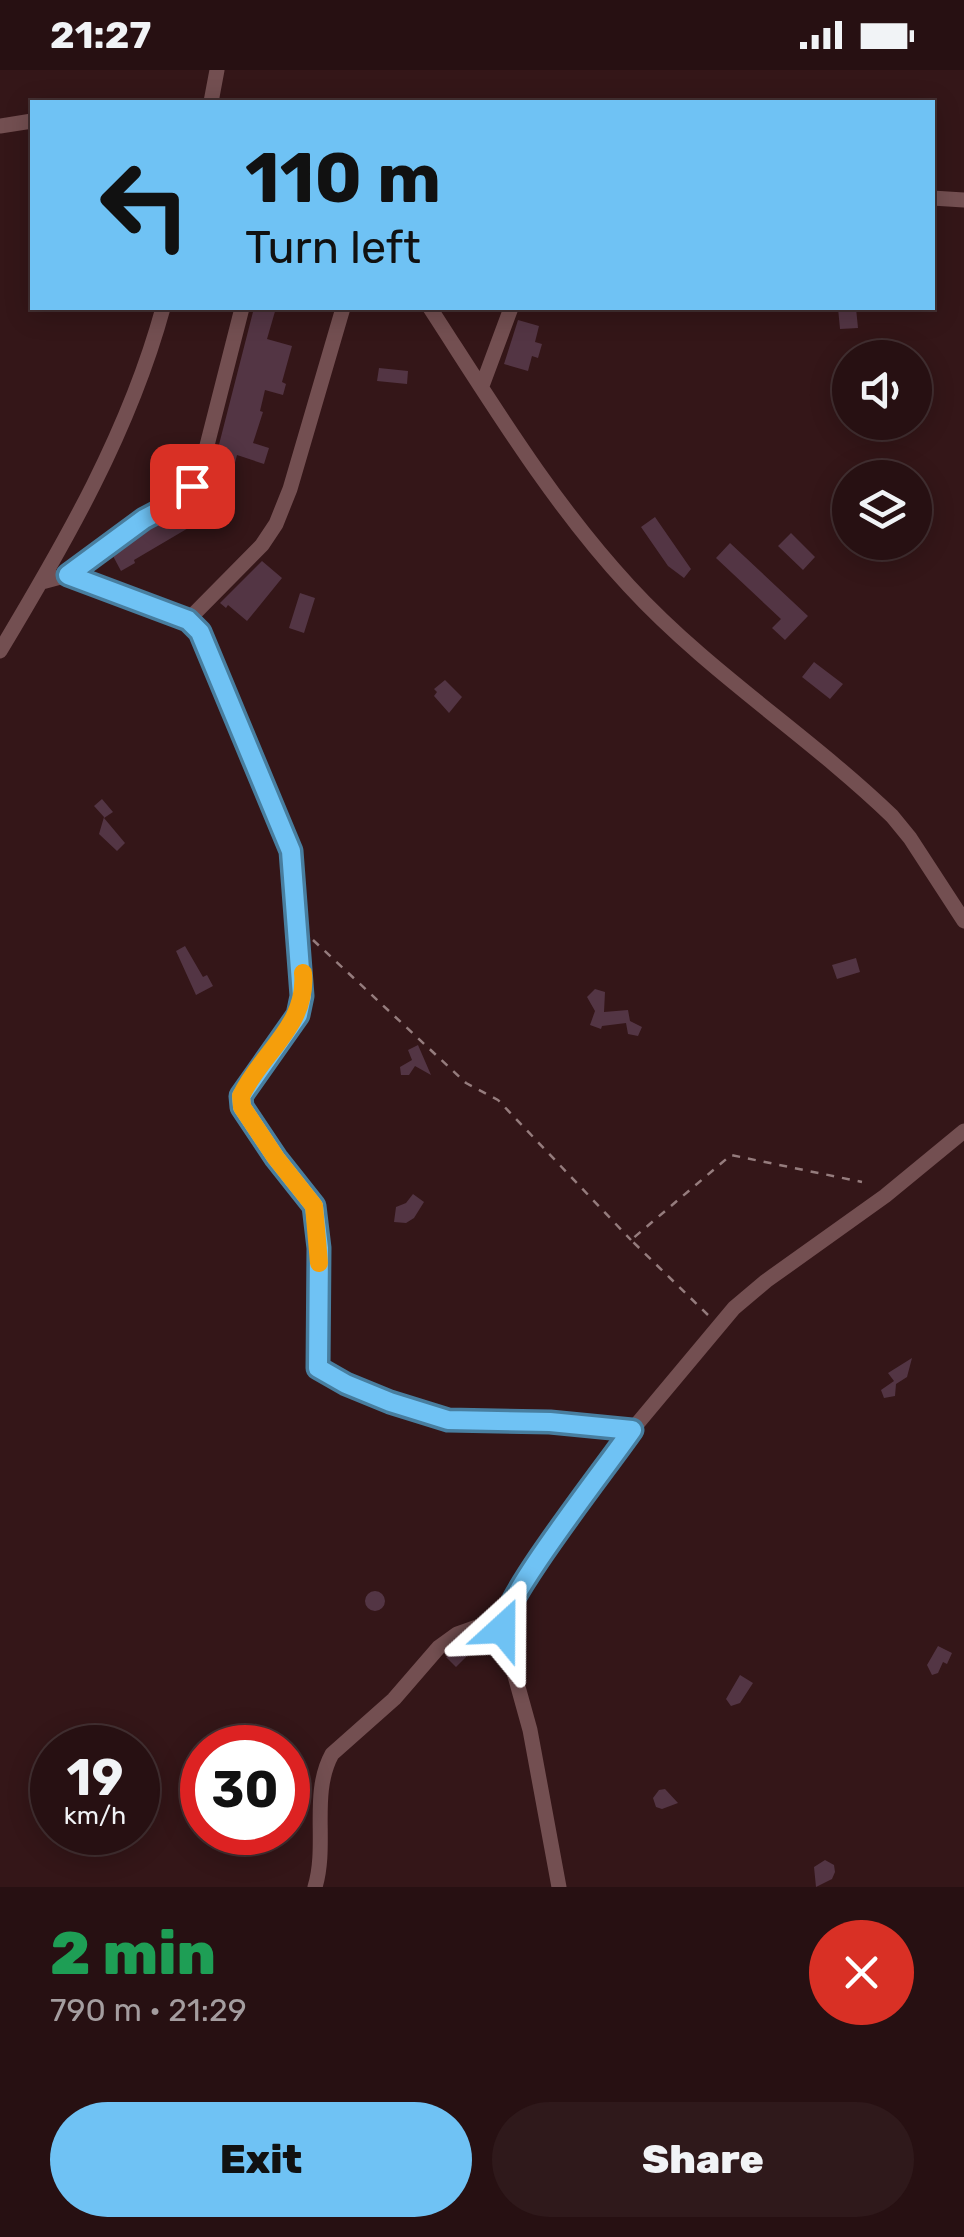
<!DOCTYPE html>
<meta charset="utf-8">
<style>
body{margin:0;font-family:Rubik,sans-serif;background:#2f191b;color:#f1f3f6;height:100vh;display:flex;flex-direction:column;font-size:38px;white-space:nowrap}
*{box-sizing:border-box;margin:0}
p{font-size:32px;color:#a49d9f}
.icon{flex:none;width:55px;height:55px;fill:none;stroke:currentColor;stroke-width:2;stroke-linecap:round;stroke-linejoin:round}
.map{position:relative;height:1817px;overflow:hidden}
.details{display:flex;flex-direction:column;background:#271012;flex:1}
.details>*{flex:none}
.top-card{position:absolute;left:30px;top:30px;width:905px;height:210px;border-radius:0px;box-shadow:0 5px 25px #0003,0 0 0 2px #433032;background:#6fc2f4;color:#111;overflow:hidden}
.tools{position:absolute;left:832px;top:270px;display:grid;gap:20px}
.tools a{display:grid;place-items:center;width:100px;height:100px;border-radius:50%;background:#271012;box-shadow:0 5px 25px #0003,0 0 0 2px #433032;font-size:50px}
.speed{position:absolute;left:30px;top:1655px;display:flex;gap:20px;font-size:50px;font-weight:700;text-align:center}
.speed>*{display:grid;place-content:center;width:130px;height:130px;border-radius:50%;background:#271012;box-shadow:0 5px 25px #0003,0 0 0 2px #433032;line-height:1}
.speed small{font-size:25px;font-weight:400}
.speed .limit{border:15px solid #d22;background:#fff;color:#111}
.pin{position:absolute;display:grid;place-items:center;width:85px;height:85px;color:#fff;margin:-42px;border-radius:20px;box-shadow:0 5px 15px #0006}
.me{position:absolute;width:110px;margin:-55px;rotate:24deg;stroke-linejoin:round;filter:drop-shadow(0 0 8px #0008)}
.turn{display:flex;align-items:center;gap:35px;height:210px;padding:0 50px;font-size:45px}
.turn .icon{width:130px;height:130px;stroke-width:2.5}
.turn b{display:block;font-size:70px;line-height:85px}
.round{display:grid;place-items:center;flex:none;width:105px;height:105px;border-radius:52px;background:#2f191b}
.overview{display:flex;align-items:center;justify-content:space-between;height:170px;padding:0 50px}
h1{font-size:60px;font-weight:800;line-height:75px;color:#1e9e55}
.cta{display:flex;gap:20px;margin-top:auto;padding:20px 50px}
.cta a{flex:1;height:115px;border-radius:60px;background:#6fc2f4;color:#111;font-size:40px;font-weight:800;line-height:115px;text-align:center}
.cta a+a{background:#2f191b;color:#f1f3f6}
.status{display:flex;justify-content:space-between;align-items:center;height:70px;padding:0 50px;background:#271012;direction:ltr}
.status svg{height:28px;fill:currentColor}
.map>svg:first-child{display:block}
.building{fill:#533544}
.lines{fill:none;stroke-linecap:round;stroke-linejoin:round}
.path{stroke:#957c7d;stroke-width:2.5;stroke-dasharray:8 8;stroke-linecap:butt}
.minor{stroke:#734f51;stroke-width:15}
.route-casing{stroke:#487e9f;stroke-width:25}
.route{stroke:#6fc2f4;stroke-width:18}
.slow{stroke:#f59e0b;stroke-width:18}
</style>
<div class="status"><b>21:27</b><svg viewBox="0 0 49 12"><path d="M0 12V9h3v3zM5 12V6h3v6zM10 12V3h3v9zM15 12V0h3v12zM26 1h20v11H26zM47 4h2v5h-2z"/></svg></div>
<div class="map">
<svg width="964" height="1817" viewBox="0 0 964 1817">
<rect width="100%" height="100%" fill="#341618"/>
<!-- building -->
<path class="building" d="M254,238H276L267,269L292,276L282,312L286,314L283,325L265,320L260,341L263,342L253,373L269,378L264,394L237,385L229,416L222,414L216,433L199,428L206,424L202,423L213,398Z
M838,238H856L858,258L840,259Z
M518,250L539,256L535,272L542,274L538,288L532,286L528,301L504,294Z
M379,298L408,301L407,314L377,311Z
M171,380L188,385L177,416L162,412Z
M197,429L207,447L134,490L135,493L121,501L113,486L149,459L187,439Z
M655,447L691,499L684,508L668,496L641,457Z
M791,463L815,487L803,500L778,476Z
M730,473L808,546L785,570L772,558L781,549L716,488Z
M262,491L282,508L247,551L228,535L226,538L220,533Z
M300,523L315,528L304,563L289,558Z
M814,592L843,614L830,629L802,607Z
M445,610L462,627L449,643L434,626L437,622L434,619Z
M102,729L113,742L104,748L125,773L117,781L99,764L104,747L94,736Z
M185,876L203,907L207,905L213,916L196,925L176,881Z
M856,888L860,902L837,909L832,895Z
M595,919L605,922L604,942L628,940L630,951L642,957L638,966L628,964L626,953L602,956L601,959L590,955L595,941L587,927Z
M418,975L431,1005L415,996L409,1005H401L400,997L412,990L408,980Z
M413,1124L424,1132L414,1148L406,1153L394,1152L396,1137L406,1133Z
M912,1288L907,1307L896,1314L895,1326L884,1328L881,1320L894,1311L888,1303Z
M365 1531a10 10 0 1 1 20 0a10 10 0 1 1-20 0Z
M468,1572L475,1578L456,1597L446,1587Z
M938,1576L952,1583L947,1594L943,1592L938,1603L932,1605L927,1595Z
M740,1605L753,1613L740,1633L731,1636L726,1629Z
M665,1719L678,1733L662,1739L656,1737L653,1728L659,1720Z
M825,1790L834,1795L835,1802L832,1809L816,1817L814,1797Z"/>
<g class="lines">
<!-- path -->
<path class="path" d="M313,870L466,1013L498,1030L631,1170
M708,1245L631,1170L731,1085L862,1112"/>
<!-- minor -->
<path class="minor" d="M211,32L217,0
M0,56L32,51
M932,128L964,130
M430,238C491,332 552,433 629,516C708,602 808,665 892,746L910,768L964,851
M482,316L511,238
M68,505L188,550L200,563L291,781L302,926L297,945L241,1027L242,1037L276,1088L314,1136L318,1150L319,1206L316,1290L323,1303L415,1342L448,1350L550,1352L632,1360L734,1238L766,1211L885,1126L964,1061
M42,512L68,505L143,449L182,429L202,395L242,238
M188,550L262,475L276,454L290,419L343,238
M0,581C66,471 129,362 163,238
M315,1817C328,1774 310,1724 332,1684L394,1629L439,1577L457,1564L502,1548
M559,1817L530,1660L502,1559C502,1530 608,1394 632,1360"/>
</g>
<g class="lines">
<!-- route casing -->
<g class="route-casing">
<path id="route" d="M192,416L182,429L144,449L68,505L188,550L200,562L291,781L302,926L298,945L241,1026L242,1037L276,1088L314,1136L319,1178L318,1298L346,1314L390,1332L448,1350L550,1352L632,1360C608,1395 502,1529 502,1559"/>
</g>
<!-- route -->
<use href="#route" class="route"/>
<!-- slow -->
<path class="slow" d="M303,903C308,955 261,983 241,1026L242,1037L276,1088L314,1136L319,1193"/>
</g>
</svg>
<div class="tools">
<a><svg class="icon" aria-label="sound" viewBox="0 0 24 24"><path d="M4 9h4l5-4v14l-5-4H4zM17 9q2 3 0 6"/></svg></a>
<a><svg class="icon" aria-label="layers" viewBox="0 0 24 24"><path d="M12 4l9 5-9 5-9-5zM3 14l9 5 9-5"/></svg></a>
</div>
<div class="speed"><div>19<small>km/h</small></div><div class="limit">30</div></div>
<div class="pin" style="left:192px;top:416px;background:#d93025"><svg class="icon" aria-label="arrive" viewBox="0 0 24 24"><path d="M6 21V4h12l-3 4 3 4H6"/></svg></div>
<svg class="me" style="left:502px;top:1559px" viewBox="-20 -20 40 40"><path d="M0-17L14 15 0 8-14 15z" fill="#6fc2f4" stroke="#fff" stroke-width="4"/></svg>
<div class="top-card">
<div class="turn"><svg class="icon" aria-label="left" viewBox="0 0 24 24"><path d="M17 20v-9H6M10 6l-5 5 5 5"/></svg><div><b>110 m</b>Turn left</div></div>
</div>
</div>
<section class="details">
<div class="overview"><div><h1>2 min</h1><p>790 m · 21:29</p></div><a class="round" style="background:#d93025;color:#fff"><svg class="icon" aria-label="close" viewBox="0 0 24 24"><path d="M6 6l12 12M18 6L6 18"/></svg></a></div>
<div class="cta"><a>Exit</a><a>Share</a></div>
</section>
